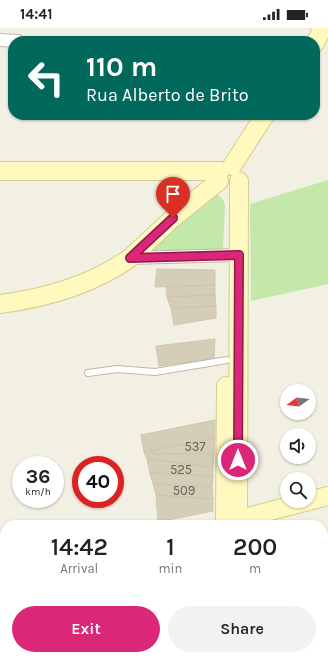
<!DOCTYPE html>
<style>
body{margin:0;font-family:Karla,sans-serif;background:#f2f2f2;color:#222;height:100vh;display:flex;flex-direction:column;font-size:15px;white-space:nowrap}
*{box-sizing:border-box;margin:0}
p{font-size:13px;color:#767676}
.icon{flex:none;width:22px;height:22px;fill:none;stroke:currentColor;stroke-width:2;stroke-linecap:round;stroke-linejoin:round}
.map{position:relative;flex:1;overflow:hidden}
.panel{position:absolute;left:0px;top:492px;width:328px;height:140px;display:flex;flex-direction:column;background:#fff;border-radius:16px 16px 0 0;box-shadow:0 1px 3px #0004}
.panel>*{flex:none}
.guide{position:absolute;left:8px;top:8px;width:312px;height:84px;border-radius:16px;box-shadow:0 1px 3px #0004;background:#00695c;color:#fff;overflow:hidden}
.needle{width:26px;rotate:255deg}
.buttons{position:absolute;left:280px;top:356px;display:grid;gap:8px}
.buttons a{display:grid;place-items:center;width:36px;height:36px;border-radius:50%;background:#fff;box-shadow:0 1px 3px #0004;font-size:20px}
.speed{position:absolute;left:12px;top:428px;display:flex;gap:8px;font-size:20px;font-weight:700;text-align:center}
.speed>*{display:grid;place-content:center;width:52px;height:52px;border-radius:50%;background:#fff;box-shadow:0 1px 3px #0004;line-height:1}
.speed small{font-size:10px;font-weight:400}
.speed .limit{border:6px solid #d22;background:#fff;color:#111}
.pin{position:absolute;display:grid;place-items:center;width:34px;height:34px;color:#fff;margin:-41px -17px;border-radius:50% 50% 50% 0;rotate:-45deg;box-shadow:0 0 4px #0007}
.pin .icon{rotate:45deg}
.me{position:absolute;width:44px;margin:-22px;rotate:0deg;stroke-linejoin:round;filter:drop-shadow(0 0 3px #0008)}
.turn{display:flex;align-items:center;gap:14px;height:84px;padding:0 12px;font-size:18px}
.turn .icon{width:52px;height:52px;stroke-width:2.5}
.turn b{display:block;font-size:28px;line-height:34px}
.eta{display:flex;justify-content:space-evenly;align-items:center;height:68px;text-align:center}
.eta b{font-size:24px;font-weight:600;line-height:28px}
.button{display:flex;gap:8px;margin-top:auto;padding:8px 12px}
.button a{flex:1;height:46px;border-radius:24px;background:#db2777;color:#fff;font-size:16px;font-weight:600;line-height:46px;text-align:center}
.button a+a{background:#f2f2f2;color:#222}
.status{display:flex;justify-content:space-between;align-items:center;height:28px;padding:0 20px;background:#fff;direction:ltr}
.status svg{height:11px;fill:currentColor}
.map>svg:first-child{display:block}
.green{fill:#c3e8aa}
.building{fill:#d4cdb8;stroke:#cfc6ac}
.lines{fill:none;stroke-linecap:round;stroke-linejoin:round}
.lane-casing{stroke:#bdb9a6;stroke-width:8}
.street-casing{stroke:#bdb9a6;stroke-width:14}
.secondary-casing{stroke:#d3cc92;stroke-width:20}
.lane{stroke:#fff;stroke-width:6}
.street{stroke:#fff;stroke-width:12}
.secondary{stroke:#fff9c0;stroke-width:18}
.route-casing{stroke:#8e194d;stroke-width:10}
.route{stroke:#db2777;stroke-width:7}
.labels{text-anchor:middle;stroke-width:3;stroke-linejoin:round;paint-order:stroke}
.number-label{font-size:13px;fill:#686354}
</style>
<div class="status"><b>14:41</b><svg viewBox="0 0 49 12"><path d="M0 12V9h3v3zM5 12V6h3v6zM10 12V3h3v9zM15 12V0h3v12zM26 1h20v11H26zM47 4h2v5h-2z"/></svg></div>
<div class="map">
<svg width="328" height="632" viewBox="0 0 328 632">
<rect width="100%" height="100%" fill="#f2f0e3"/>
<!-- green -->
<path class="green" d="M328,152V256L251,273L250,176Z
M212,166H217C222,170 224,172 225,178L223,223L150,225V220Z"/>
<!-- building -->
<path class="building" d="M157,241L215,242V257L155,259Z
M215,257V267L167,269L166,259Z
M215,267L216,278L171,280L167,269Z
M216,278V290L174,297L171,280Z
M215,311L214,331L159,338L156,318Z
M215,392V410L144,424L141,407Z
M215,410L214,426H152V422Z
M152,422V426H214L213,439L147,431L144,424Z
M147,431L213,439V448L150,445Z
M150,445L213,448L212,459L153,456Z
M153,456L212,459L213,471L156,467Z
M156,467L213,471V483L158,494Z"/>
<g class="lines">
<!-- lane casing -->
<g class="lane-casing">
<path id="lane" d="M88,345L117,341L155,344L227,332"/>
</g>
<!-- street casing -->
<g class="street-casing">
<path id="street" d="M0,12L18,13
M130,230L239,227"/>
</g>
<!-- secondary casing -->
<g class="secondary-casing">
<path id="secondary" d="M315,15L323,0
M232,138L265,87
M0,143H220
M0,276C46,270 92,257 130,230L173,190L219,153
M228,494L328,468
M225,497L226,358
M238,497L239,153
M0,554L5,552
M220,632V627
M234,632V627"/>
</g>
<!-- lane -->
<use href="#lane" class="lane"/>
<!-- street -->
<use href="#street" class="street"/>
<!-- secondary -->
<use href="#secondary" class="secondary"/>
</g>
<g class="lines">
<!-- route casing -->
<g class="route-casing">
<path id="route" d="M173,190L130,230L239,227L238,432"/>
</g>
<!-- route -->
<use href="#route" class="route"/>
</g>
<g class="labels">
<!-- number labels -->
<g class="number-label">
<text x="195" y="423">537</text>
<text x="181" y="446">525</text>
<text x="184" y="467">509</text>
</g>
</g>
</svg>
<div class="buttons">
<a><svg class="needle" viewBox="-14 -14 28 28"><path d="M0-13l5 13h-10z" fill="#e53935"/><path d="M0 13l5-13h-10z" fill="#767676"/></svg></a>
<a><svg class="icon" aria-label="sound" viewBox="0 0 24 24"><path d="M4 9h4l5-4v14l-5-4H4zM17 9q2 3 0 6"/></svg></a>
<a><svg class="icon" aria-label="search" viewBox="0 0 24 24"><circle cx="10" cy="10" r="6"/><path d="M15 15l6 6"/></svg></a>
</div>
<div class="speed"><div>36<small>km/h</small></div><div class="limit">40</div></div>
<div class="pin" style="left:173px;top:190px;background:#d93025"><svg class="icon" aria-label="arrive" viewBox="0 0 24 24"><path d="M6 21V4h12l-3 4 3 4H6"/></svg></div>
<svg class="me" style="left:238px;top:432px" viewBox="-20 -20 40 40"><circle r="17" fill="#db2777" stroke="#fff" stroke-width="3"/><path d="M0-11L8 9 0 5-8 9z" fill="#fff"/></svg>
<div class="guide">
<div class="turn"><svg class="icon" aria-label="left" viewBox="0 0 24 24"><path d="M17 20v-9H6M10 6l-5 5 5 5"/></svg><div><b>110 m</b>Rua Alberto de Brito</div></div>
</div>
<section class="panel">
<div class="eta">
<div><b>14:42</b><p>Arrival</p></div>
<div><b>1</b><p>min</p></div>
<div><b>200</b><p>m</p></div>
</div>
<div class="button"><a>Exit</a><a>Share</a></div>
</section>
</div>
